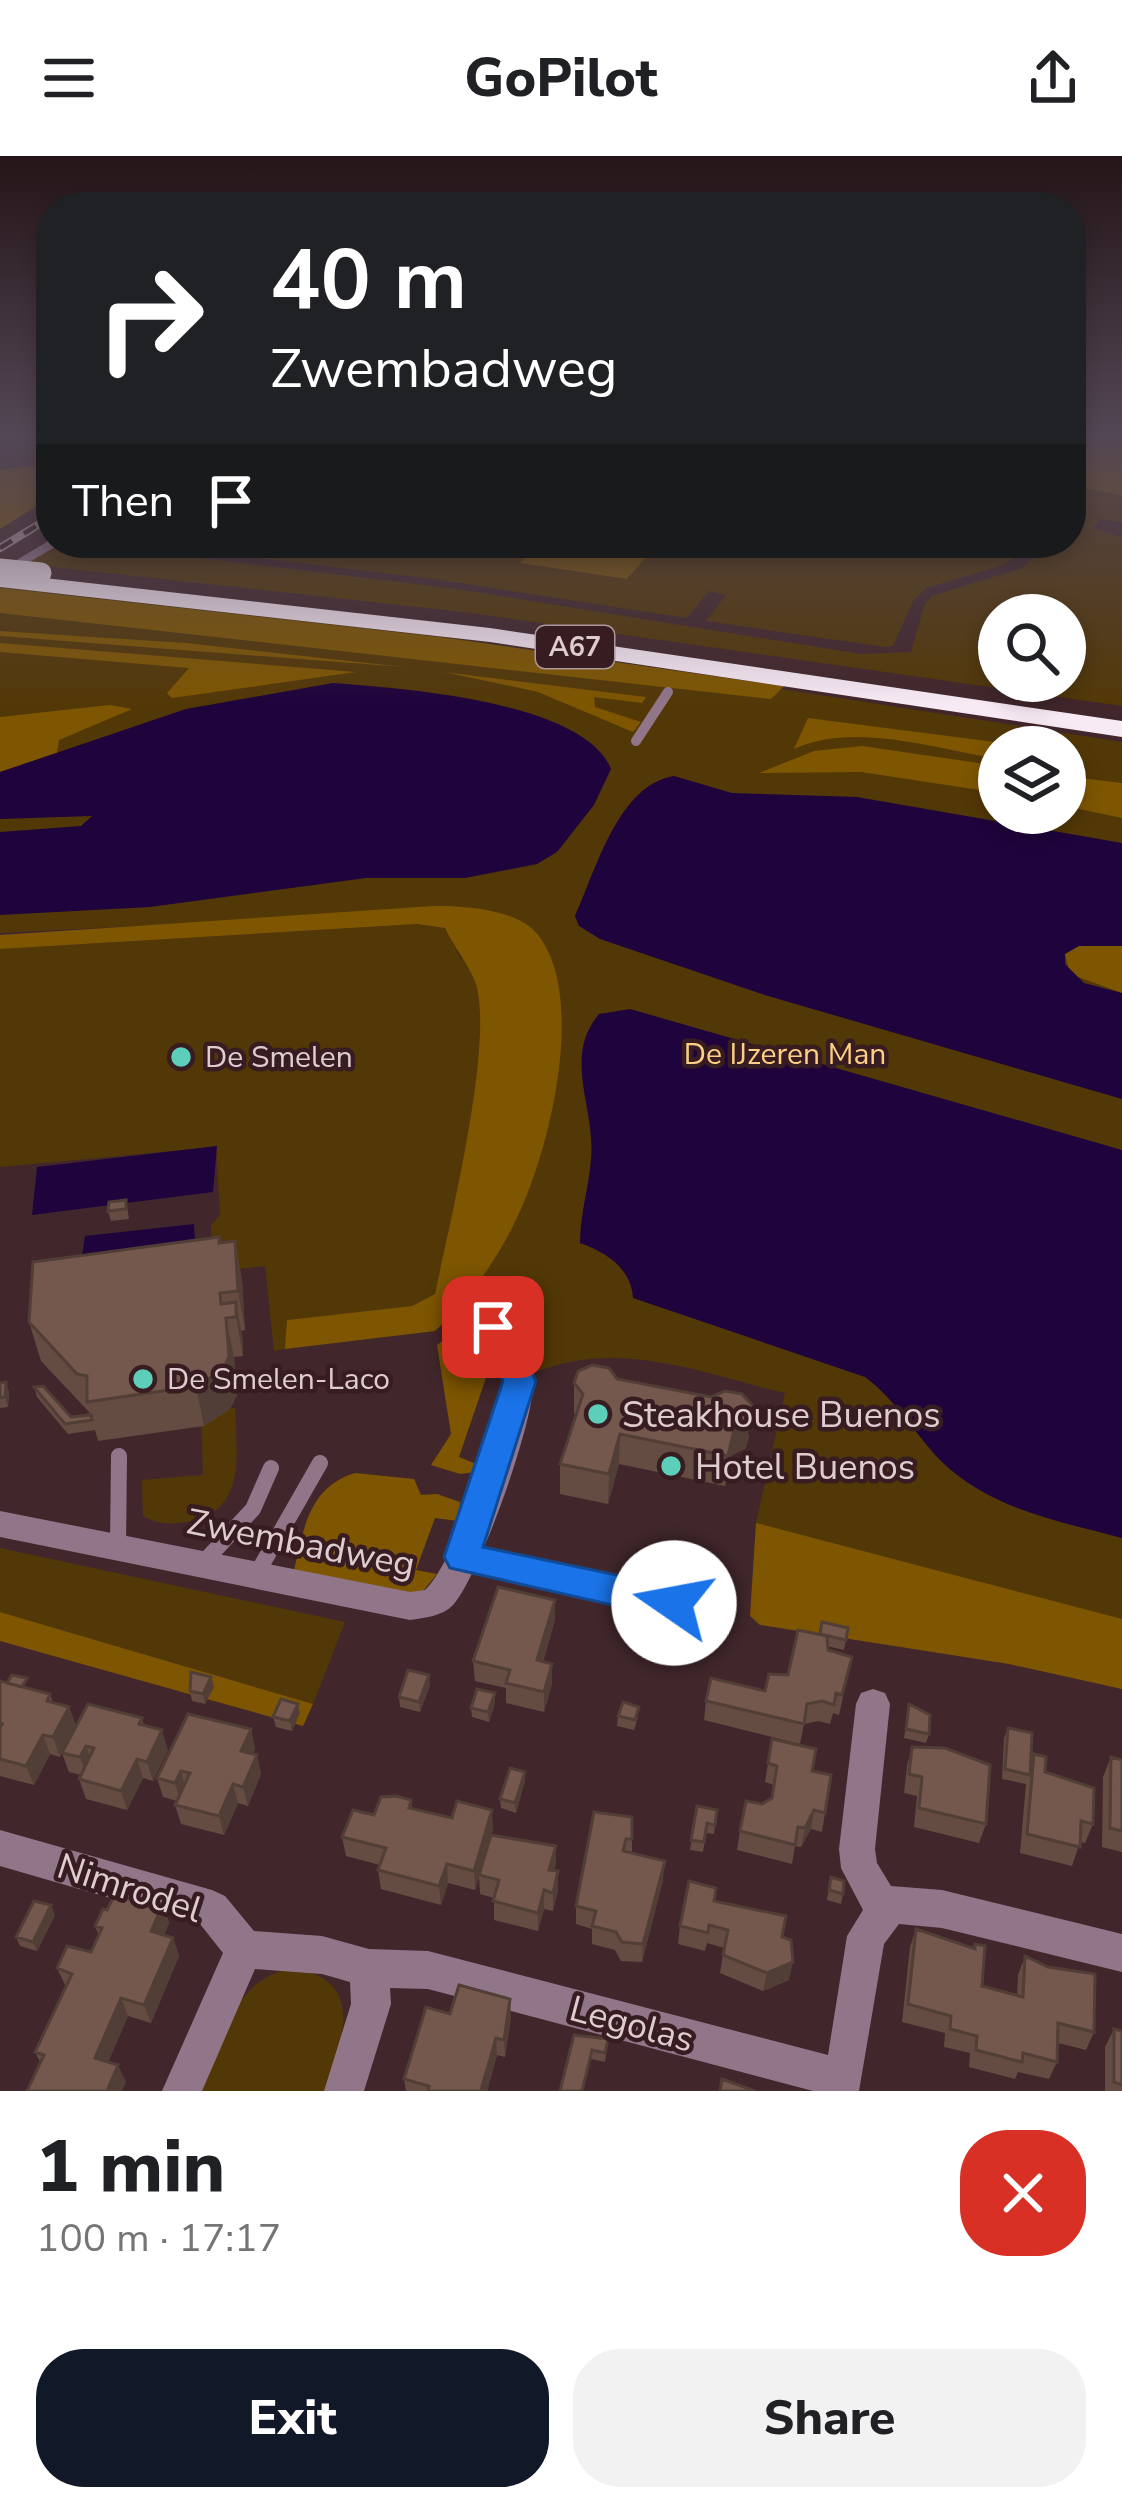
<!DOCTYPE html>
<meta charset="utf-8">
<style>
body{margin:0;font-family:"Nunito Sans",sans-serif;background:#f2f2f2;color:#202124;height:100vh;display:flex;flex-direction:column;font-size:45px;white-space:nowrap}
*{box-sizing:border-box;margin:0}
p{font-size:39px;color:#757577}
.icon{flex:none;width:66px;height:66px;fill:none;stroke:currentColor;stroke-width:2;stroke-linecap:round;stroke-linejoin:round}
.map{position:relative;height:1935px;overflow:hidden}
.panel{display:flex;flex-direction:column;background:#fff;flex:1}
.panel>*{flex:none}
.guide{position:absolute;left:36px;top:36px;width:1050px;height:366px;border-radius:48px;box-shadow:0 6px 18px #0003;background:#202124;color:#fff;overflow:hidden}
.fabs{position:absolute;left:978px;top:438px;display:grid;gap:24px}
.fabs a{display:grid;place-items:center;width:108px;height:108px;border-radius:50%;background:#fff;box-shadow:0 6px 18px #0003;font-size:60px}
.pin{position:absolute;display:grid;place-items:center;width:102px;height:102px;color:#fff;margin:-51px;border-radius:24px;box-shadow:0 6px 18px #0006}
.me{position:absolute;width:132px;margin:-66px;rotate:282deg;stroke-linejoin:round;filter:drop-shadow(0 0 9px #0008)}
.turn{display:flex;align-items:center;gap:42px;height:252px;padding:0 36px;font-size:54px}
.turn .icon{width:156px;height:156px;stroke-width:2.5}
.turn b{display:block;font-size:84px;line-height:102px}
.then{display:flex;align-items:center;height:114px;padding:0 36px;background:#0003;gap:24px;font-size:45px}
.round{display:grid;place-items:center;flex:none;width:126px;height:126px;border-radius:48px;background:#f2f2f2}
.summary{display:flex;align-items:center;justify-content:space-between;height:204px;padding:0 36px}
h1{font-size:72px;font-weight:800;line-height:90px}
.primary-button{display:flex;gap:24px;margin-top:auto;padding:24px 36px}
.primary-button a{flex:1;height:138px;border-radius:48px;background:#111827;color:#fff;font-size:48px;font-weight:800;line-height:138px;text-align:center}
.primary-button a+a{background:#f2f2f2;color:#202124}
header{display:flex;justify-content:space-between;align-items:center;height:156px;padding:0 36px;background:#fff;font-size:54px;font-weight:800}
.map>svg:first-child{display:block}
.green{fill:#533807;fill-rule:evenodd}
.forest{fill:#7e5602}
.water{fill:#1f033c}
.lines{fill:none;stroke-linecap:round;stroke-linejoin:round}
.service-far2{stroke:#91768a;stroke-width:10}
.service-far1{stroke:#91768a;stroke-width:16}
.service{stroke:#91768a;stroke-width:20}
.minor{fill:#91768a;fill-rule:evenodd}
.motorway{fill:#f8eaf5;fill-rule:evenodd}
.rail-casing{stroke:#b29ea1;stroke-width:8}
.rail{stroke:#371d21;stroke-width:4.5;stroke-dasharray:14;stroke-linecap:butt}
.motorway-bridge{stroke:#f8eaf5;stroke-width:21}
.wall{fill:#644c42}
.shaded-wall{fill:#513e36}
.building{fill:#74584d;stroke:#513e36;stroke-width:3}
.route{fill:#1a73e8;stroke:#114b97;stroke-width:3}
.poi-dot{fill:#5cceba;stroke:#371d21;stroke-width:4.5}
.labels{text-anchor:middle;stroke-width:9;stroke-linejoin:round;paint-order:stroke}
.shield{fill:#371d21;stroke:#ac989b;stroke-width:3}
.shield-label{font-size:27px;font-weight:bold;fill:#decccf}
.park-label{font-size:30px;fill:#fdce86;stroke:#371d21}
.poi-label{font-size:30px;fill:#decccf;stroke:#371d21;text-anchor:start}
.near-poi-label{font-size:36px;fill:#decccf;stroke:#371d21;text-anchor:start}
.near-street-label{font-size:36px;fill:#decccf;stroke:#371d21}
</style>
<header><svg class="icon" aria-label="menu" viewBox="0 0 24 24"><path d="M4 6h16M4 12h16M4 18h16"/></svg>GoPilot<svg class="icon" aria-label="share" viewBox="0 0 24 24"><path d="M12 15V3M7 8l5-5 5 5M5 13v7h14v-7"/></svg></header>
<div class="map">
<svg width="1122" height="1935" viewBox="0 0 1122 1935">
<rect width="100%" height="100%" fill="#41272b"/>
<!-- green -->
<path class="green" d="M1071,277H1122V366L1100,363L1093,372L1122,381V550L472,457L25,408L55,389L74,387L457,433L861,498L911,496L924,450L932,440L1022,412L1050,387H1071ZM999,459H1065V525H999Z
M136,387H538L521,407L627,423L645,401L549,388L1036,387L1004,409L926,432L913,445L893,490L885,491L706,465L726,439L709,435L687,462L433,423Z
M0,430L459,483L1122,586V1532L757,1455L767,1370L756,1367L785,1237C702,1217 614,1181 532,1218L525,1210L543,1169L514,1155H488L487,1143L450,1126L452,1060L435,1138L412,1150L288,1164L285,1193L274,1195L265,1110L213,1116L211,1069L220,1059L216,991L0,1011V793L417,768L445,772L462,805L464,753L0,777ZM999,591H1065V657H999Z
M235,1252C236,1298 248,1353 190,1365C171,1369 161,1369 143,1360L142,1324L203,1319L201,1256Z
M0,1392L345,1466L313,1548L0,1456Z
M289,1813C367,1819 343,1886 326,1935H202C221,1886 231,1826 289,1813Z"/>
<!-- forest -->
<path class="forest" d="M1071,277H1122V339L1071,330Z
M51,307V341L0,373V314Z
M538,387H551L646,401L627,423L520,407Z
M0,432L439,481L784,530L771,543L0,457Z
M0,475L186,487L404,511L0,480Z
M0,487L356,516L172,542L167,537L189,512L0,496Z
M444,516L646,541L642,547L594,541L595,551L641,566L633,576L538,536Z
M110,549L132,553L59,584L57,597L0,616V561Z
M808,562L1033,591H999V603C937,593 853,565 794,593Z
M862,590L999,610V637L861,616L759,617L814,595Z
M1065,620L1122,627V662L1065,650Z
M434,750C465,750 518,753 538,779C589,843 547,1007 512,1072C492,1111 467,1145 435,1175L285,1193L287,1164L412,1150L435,1138C449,1071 494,889 476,828C470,810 453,790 445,772L417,768L0,793V779Z
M1078,790H1122V837L1070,818L1065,798Z
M473,1163H482L501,1211L490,1210L459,1301L479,1309L476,1316L460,1318L431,1309L451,1278L437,1189Z
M355,1317L414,1323L421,1339L437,1338L460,1346L458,1365L435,1362L416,1414L437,1418L419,1440L293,1419C303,1375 308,1331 355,1317Z
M756,1367L1122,1463V1533L1009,1508L760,1469L750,1460Z
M0,1456L313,1548L303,1570L0,1485Z"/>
<!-- water -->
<path class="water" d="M333,527C400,532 584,545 611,613L594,649L557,696L537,708L465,722H366L150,751L0,759V676L81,670L92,660L0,663V616L186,553Z
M674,620L732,637L857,641L1122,687V790H1079L1065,798V808L1084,827L1122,837V943L768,840L600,783L579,770L575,760C596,714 618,629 674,620Z
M630,853L1122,994V1382C1058,1365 990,1353 941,1305C914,1277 897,1245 865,1221L633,1142C631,1112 607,1097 580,1087C580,1057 589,1031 591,1003C596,952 562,902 599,858Z
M217,990L213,1036L32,1059L37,1011Z
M194,1068L196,1110L78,1126L85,1080Z"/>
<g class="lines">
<!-- service-far2 -->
<path class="service-far2" d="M636,585L668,536"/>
<!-- service-far1 -->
<path class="service-far1" d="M118,1391L119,1300
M462,1401L595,1430
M203,1407L253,1353L271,1312
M256,1419L320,1307"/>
<!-- service -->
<path class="service" d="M581,1427L674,1447"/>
<!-- minor -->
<path class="minor" d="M50,384L62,387L0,423V414Z
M493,1161L503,1164C514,1181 530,1200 533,1221C538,1258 479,1421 453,1449C443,1460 424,1462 410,1464L0,1381V1355L410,1436L425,1434C452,1411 508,1259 504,1222C503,1203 489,1187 479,1171L483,1164Z
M873,1533L885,1537L890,1548L875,1693L877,1707L891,1730L942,1734L1122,1778V1816L942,1772L899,1768L884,1788L859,1935H813L428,1833L390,1832L391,1848L364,1935H324L351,1848L350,1826L322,1818L255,1813L202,1935H162L223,1797L200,1768L0,1710V1674L212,1734L225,1740L254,1775L322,1780L369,1793L428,1795L828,1899L847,1780L863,1754L841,1712L839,1693L856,1548L861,1537Z"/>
<!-- motorway -->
<path class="motorway" d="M0,417L490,472L1122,565V581L490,486L0,431Z"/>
<!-- rail casing -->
<g class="rail-casing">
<path id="rail" d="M0,392L51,361"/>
</g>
<!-- rail -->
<use href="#rail" class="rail"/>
<!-- motorway-bridge -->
<path class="motorway-bridge" d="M0,413L41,417"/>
</g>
<!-- wall -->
<path class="wall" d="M126,1044L129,1063L111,1065L108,1055Z
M235,1085L242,1124L245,1174L241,1175L243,1200L234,1201L237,1239L230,1253L204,1270L98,1285L95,1274L68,1278L37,1241L34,1231L71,1261L90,1257L41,1205L29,1166L220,1087Z
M617,1223L749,1279L746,1292L732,1299L725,1330L619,1308L608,1348L560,1338V1308L576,1260L574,1257V1227Z
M6,1226L9,1236L8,1251L0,1252V1227Z
M555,1444V1464L543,1506L552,1528L544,1556L506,1547V1532L475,1525L473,1505Z
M848,1472L844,1494L827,1490L828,1494L852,1501L839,1559L833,1557L830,1568L818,1565L804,1568L800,1588L704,1564L706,1545L765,1535L788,1519L820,1479Z
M211,1521L214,1531L205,1548L192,1545L190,1535Z
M0,1525L50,1538L53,1547L69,1551L76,1570L60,1601L50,1598L34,1629L0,1620Z
M430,1529L420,1556L400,1551L399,1541Z
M495,1547L489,1566L472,1561L471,1552Z
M909,1548L929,1578L926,1587L904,1582Z
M300,1557L292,1575L276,1571L273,1561Z
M618,1560L638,1561L634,1574L617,1570Z
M142,1562L144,1570L168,1594L153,1625L143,1622L127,1654L86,1643L79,1623L81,1619L69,1616L62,1597Z
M1008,1572L1030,1608L1034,1598L1045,1616L1093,1668L1085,1687L1080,1686L1072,1710L1020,1697L1026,1628L1002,1623L1004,1582Z
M251,1573L255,1593L253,1598L257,1599L261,1618L248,1650L238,1647L224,1679L181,1668L175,1649L177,1645L163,1641L157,1622Z
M772,1583L812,1615L825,1657L822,1676L811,1673L801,1691L795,1690L792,1708L737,1694L740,1675L762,1648L772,1642L774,1629L765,1626Z
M912,1591L986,1668L979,1687L914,1671L917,1640L904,1637L907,1610Z
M1111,1601L1122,1604V1696L1102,1691L1103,1621Z
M525,1616V1625L516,1657L501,1652L500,1643Z
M411,1644L412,1653L493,1673L491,1679L556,1690L554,1715H558V1734L553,1755L544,1753L538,1775L494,1764V1742L480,1738L479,1721L475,1734L448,1727L441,1749L381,1733L378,1714L380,1709L346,1700L342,1681L374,1659Z
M697,1650L717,1654L714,1678L706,1677L703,1696L690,1694Z
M594,1656L632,1683V1697L663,1724L642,1806L621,1805L615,1794L592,1788V1773L576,1768V1750Z
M831,1721L843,1738L841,1748L827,1744Z
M715,1745L782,1781L789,1824L763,1835L720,1817L724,1792L707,1787L705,1795L678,1788L680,1770Z
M163,1748L169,1767L164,1779L173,1782L179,1800L151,1867L128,1860L108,1906L126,1926L40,1906L35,1896L66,1831L57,1812L91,1796L99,1780L95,1770L107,1754Z
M55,1759L37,1795L20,1790L16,1781Z
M916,1773L973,1793L975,1788L982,1830L1017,1839L1018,1819L1025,1800L1094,1876L1086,1894L1058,1887L1057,1906L1049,1923L1018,1916L1015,1923L969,1911L970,1897L944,1891L945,1877L902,1866L910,1791Z
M511,1861L505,1901L497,1899L487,1935H406L404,1923Z
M1114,1873L1122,1875V1935H1105V1891Z
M574,1879L608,1883L605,1906L591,1903Z"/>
<!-- shaded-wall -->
<path class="shaded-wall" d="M235,1085L242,1124L245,1174L238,1135Z
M220,1137L234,1201L237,1239L230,1253L204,1270L196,1230L221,1148Z
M236,1146L243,1185V1200L236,1161Z
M6,1226L9,1236L8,1251L5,1241Z
M752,1249L746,1292L732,1299L725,1330L728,1300L735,1269Z
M620,1278L619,1308L608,1348L609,1318Z
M555,1444V1464L537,1524V1504Z
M552,1508V1528L544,1556V1536Z
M429,1519L430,1529L420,1556L419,1546Z
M211,1521L214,1531L205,1548L203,1538Z
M495,1537V1547L489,1566L488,1556Z
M298,1548L300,1557L292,1575L290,1565Z
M69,1551L76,1570L60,1601L53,1581Z
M251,1573L255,1593L246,1614L241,1595Z
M162,1574L168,1594L153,1625L147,1606Z
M43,1579L50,1598L34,1629L26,1610Z
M86,1590L93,1609L87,1621L80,1601Z
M257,1599L261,1618L248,1650L243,1631Z
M137,1603L143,1622L127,1654L121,1635Z
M181,1615L186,1634L181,1646L175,1627Z
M525,1616V1625L516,1657L515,1647Z
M233,1628L238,1647L224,1679L219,1660Z
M492,1654L493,1673L475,1734L474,1715Z
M814,1654L811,1673L801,1691L805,1672Z
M556,1690V1708L549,1732V1714Z
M665,1705L663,1724L642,1806L643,1788Z
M447,1708L448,1727L441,1749L439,1730Z
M558,1715V1734L553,1755V1737Z
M544,1734V1753L538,1775V1757Z
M163,1748L169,1767L157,1794L151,1775Z
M51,1749L55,1759L37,1795L33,1786Z
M173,1782L179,1800L151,1867L144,1849Z
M793,1806L789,1824L763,1835L767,1817Z
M121,1842L128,1860L103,1919L95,1902Z
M510,1843L511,1861L505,1901L504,1884Z
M496,1882L497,1899L487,1935H481Z
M118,1909L126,1926L122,1935H107Z"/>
<!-- building -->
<path class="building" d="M126,1044V1053L108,1055L109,1046Z
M219,1081V1087L235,1085L238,1135L220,1137L221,1148L236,1146V1161L226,1162L229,1200L223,1214L196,1230L87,1246V1220L77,1218L29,1166L33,1106Z
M592,1209L609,1212L617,1223L711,1241L725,1235L742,1238L752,1249L749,1262L735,1269L728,1300L620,1278L609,1318L560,1308L583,1238L574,1227L578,1215Z
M6,1226L5,1241L0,1242V1227Z
M43,1230L71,1261L91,1259L92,1264L65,1268L34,1231Z
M498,1431L555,1444L537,1504L552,1508L544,1536L506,1527L510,1514L473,1505Z
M822,1466L848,1472L846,1484L820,1478Z
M798,1474L827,1480L828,1494L852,1501L842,1539L836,1537L834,1549L822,1545L807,1548L804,1568L706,1545L711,1522L765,1535L769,1518L788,1519Z
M408,1514L429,1519L419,1546L399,1541Z
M191,1516L211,1521L203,1538L190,1535Z
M12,1519L27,1522L22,1531L7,1527Z
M0,1525L50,1538L47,1545L69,1551L53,1581L43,1579L26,1610L0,1603V1572L2,1568H0Z
M477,1533L495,1537L488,1556L471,1552Z
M281,1543L298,1548L290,1565L273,1561Z
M623,1546L639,1551L635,1564L618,1560Z
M88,1548L142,1562L139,1568L162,1574L147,1606L137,1603L121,1635L79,1623L94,1592L86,1590L80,1601L62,1597Z
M909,1548L930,1559L929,1578L906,1573Z
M188,1558L251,1573L241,1595L257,1599L243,1631L233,1628L219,1660L175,1649L190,1617L181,1615L175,1627L157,1622Z
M1008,1572L1032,1577L1030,1619L1005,1613Z
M772,1583L816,1593L812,1615L831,1619L825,1657L814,1654L805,1672L798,1671L795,1689L740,1675L746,1645L762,1648L772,1642L777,1610L768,1607Z
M912,1591L945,1592L990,1609L986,1668L919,1652L922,1621L909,1618Z
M1034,1598L1046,1601L1045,1616L1094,1632L1093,1668L1081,1665L1080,1691L1027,1678Z
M1111,1601L1122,1604V1675L1110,1672Z
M510,1612L525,1616L515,1647L500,1643Z
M396,1640L411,1644L409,1652L452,1662L457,1645L492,1654L474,1715L447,1708L439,1730L378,1714L386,1692L342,1681L353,1654L374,1659L381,1641Z
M697,1650L717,1654L715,1669L707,1667L704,1686L691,1684Z
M594,1656L632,1661V1683H626L623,1695L665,1705L643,1788L622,1786L616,1776L592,1770L596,1755L576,1750Z
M491,1679L556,1690L549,1714L558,1715L553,1737L544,1734L538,1757L493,1745L499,1724L479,1719Z
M831,1721L844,1725L843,1738L829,1734Z
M689,1725L716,1732L714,1745L786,1760L782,1781L791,1784L793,1806L767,1817L723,1799L728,1774L709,1769L708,1777L680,1770Z
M114,1740L163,1748L151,1775L173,1782L144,1849L121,1842L95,1902L118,1909L107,1935H27L44,1899L35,1896L72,1818L57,1812L67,1790L91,1796L102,1772L95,1770L103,1753L107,1754Z
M34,1745L51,1749L33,1786L16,1781Z
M916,1773L975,1793V1788L985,1790L982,1830L1023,1841L1025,1800L1048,1811L1095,1818L1094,1876L1058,1867L1057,1906L1023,1897L1022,1906L976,1894L977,1880L950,1873L951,1860L908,1848Z
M459,1829L510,1843L504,1884L496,1882L481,1934L485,1935H428L429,1930L404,1923L426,1851L450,1858Z
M1114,1873L1122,1875V1929L1114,1926Z
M574,1879L608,1883L605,1897L592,1894L582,1935H560Z
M722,1923L755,1935H720Z"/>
<!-- sky -->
<linearGradient id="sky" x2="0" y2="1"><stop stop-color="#241518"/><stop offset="0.51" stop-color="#544755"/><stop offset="1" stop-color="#544755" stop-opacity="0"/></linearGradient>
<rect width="1122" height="548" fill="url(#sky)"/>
<!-- route -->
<path class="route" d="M493,1159L504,1163L536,1225L483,1391L674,1431L686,1436L692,1447L686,1458L674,1463L450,1412L444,1401L503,1225L478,1171Z"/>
<!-- markers -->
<g class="poi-dot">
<circle cx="181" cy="901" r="12"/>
<circle cx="143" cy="1223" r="12"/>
<circle cx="598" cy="1258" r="12"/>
<circle cx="671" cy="1310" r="12"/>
</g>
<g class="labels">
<!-- shield labels -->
<rect class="shield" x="536" y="470" width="78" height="42" rx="9"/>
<g class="shield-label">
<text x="575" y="500">A67</text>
</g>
<!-- park labels -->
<g class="park-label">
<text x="785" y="908">De IJzeren Man</text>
</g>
<!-- poi labels -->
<g class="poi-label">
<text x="205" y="911">De Smelen</text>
<text x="167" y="1233">De Smelen-Laco</text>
</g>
<!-- near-poi labels -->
<g class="near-poi-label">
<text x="622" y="1271">Steakhouse Buenos</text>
<text x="695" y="1323">Hotel Buenos</text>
</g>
<!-- near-street labels -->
<g class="near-street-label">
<text transform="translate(301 1386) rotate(11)" y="13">Zwembadweg</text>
<text transform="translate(130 1731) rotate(18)" y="13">Nimrodel</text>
<text transform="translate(632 1867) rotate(15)" y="13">Legolas</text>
</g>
</g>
</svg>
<div class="fabs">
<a><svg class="icon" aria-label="search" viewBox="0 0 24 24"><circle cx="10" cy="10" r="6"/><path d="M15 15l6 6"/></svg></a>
<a><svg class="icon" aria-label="layers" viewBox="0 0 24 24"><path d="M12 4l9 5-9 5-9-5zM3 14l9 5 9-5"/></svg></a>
</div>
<div class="pin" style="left:493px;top:1171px;background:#d93025"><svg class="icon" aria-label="arrive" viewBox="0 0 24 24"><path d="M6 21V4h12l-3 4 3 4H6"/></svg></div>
<svg class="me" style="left:674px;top:1447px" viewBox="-20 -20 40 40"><circle r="19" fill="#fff"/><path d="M0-13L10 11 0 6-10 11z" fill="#1a73e8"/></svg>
<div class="guide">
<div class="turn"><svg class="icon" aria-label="right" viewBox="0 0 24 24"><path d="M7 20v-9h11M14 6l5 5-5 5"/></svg><div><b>40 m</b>Zwembadweg</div></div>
<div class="then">Then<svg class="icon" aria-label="arrive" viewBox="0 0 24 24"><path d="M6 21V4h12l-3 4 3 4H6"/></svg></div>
</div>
</div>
<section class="panel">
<div class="summary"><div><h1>1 min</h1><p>100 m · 17:17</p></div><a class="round" style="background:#d93025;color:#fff"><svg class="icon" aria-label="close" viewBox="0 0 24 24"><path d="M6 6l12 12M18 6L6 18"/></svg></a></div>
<div class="primary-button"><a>Exit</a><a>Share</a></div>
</section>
